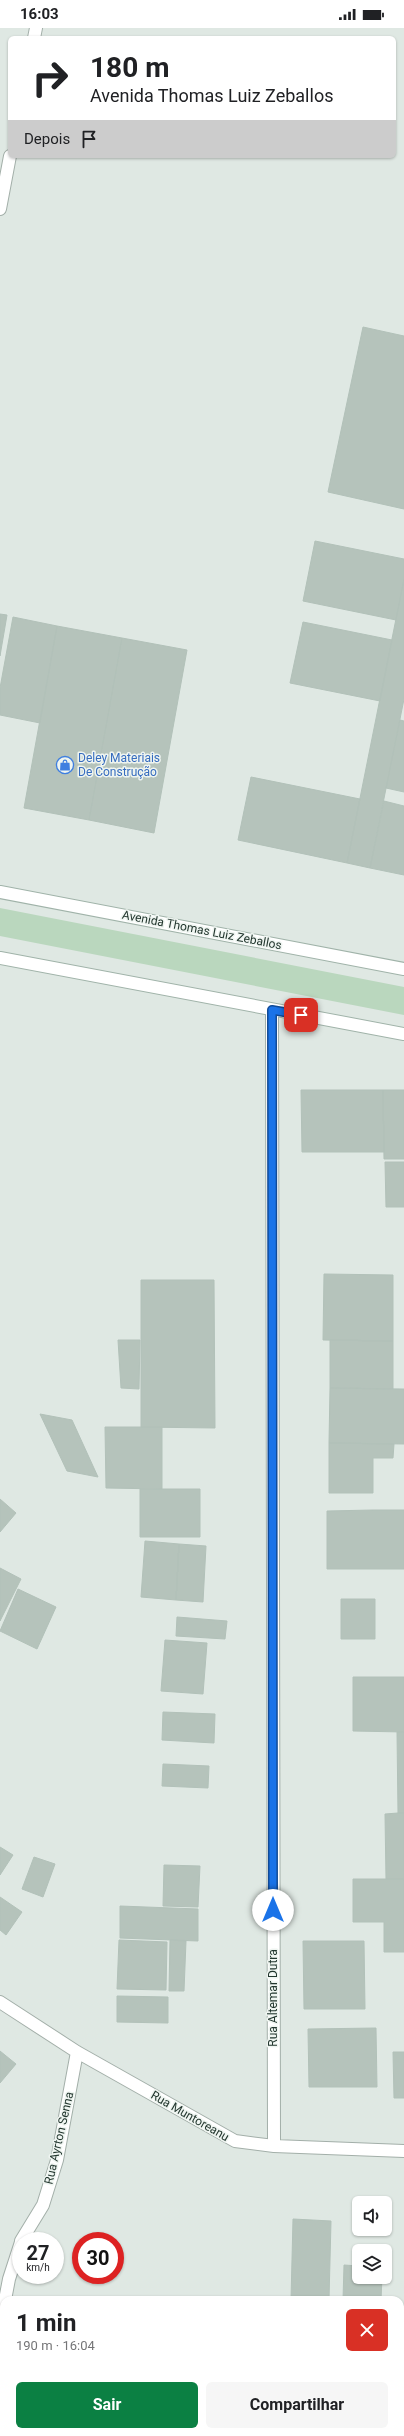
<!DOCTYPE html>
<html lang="pt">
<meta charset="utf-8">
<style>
body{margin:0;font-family:Roboto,sans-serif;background:#f6f6f6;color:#202124;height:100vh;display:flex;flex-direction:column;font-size:15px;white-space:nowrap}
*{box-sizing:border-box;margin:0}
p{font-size:13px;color:#757577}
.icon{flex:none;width:22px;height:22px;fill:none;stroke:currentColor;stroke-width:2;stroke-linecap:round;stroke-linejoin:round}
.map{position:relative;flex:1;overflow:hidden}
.panel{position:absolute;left:0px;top:2268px;width:404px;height:140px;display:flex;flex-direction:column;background:#fff;border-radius:12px 12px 0 0;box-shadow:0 1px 3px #0004}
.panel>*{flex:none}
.guide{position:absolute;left:8px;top:8px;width:388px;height:122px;border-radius:6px;box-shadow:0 1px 3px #0004;background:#fff;color:#202124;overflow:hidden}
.controls{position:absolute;left:352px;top:2168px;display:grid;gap:8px}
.controls a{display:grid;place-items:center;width:40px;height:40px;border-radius:6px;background:#fff;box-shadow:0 1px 3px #0004;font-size:20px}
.speed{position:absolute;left:12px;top:2204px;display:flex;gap:8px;font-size:20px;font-weight:700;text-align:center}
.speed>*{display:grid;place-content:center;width:52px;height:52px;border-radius:50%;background:#fff;box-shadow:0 1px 3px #0004;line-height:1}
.speed small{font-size:10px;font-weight:400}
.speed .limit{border:6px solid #d22;background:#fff;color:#111}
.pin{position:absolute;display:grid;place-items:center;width:34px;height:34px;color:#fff;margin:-17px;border-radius:8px;box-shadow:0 2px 6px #0006}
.me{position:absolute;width:44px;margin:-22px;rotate:0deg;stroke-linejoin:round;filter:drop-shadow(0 0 3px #0008)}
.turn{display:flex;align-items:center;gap:14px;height:84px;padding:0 16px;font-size:18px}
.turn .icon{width:52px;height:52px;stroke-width:2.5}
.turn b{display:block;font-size:28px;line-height:34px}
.then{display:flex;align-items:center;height:38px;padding:0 16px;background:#0003;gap:8px;font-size:15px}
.round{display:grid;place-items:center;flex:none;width:42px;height:42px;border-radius:6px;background:#f6f6f6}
.headline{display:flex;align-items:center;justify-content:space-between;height:68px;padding:0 16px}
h1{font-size:24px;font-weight:700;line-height:30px}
.primary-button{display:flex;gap:8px;margin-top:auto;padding:8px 16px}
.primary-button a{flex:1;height:46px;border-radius:6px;background:#0b8043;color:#fff;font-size:16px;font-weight:700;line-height:46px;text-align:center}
.primary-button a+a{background:#f6f6f6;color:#202124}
.status{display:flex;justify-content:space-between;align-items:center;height:28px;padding:0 20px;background:#fff;direction:ltr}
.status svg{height:11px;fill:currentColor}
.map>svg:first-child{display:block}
.green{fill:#bad7be}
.building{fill:#b5c3bb;stroke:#b2c1b9}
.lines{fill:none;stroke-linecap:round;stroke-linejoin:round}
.street-casing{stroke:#a3afa9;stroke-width:14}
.secondary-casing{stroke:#a0b3a9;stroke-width:14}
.street{stroke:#fff;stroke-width:12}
.secondary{stroke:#fff;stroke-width:12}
.route-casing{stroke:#114b97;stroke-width:10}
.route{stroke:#1a73e8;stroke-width:7}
.labels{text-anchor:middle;stroke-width:3;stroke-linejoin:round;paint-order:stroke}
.shop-label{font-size:12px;fill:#366cbe;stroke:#eff5f1;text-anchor:start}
.street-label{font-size:12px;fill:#22362e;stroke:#eff5f1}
</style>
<div class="status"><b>16:03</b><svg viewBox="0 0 49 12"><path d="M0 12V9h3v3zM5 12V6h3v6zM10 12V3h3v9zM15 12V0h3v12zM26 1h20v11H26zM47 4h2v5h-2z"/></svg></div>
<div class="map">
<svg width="404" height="2408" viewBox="0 0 404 2408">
<rect width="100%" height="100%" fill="#dfe8e3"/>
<!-- green -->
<path class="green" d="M0,880L404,959V987L0,908Z"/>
<!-- building -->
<path class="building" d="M363,299L404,308V481L328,464Z
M315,513L404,531V551L396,592L303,573Z
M404,551V671L370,840L347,835Z
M0,586L7,587L0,628Z
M13,589L57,598L40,695L0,687V660Z
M303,594L392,612L380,673L290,655Z
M57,598L122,610L89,792L24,780Z
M122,610L187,622L154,805L89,792Z
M400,692L404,693V764L386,760Z
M251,749L360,771L347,835L238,812Z
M384,773L404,778V847L370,840Z
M301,1062H383L384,1124H302Z
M383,1062H404V1131H384Z
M385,1134H404V1179H386Z
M324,1246L393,1247V1313L323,1312Z
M141,1252H214L215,1400L141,1399Z
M118,1312H140L139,1361L121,1360Z
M330,1312L393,1313V1361L330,1360Z
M330,1360L404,1361V1416L329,1415Z
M40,1386L72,1392L98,1449L67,1443Z
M105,1399H162V1461L106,1460Z
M329,1415L394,1416L393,1430H373V1465H329Z
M140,1461H200V1509H140Z
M0,1471L16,1485L0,1504Z
M373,1482H404V1541H327V1483Z
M145,1513L179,1516L176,1572L141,1569Z
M179,1516L206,1518L203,1574L176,1572Z
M0,1540L21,1551L0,1593Z
M18,1561L56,1579L37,1621L0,1603Z
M341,1571H375V1611H341Z
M177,1589L227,1593L225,1611L176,1608Z
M165,1612L207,1615L203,1666L161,1663Z
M353,1649H404V1704L353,1703Z
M163,1684L215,1686L214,1715L162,1712Z
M397,1704H404V1785H398Z
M163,1736L209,1738L208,1760L162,1758Z
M398,1785H404V1851H386L385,1786Z
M0,1819L13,1827L0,1847Z
M34,1829L55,1836L43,1869L22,1861Z
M164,1837L200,1838L198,1879L163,1878Z
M353,1851H404V1924H384V1894H353Z
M0,1869L22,1884L6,1907L0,1902Z
M120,1878L198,1881V1913L120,1910Z
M119,1912L167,1914L166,1962L117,1961Z
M170,1912L186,1913L184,1963H169Z
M303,1913H364L365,1981H304Z
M117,1968L168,1969V1995L117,1994Z
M376,2000L377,2059H309L308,2001Z
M0,2023L16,2036L0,2055Z
M393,2024H404V2070H394Z
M293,2191L331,2193L329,2272H291Z
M344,2237L359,2238V2249H382L381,2272H343Z
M401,2315H404V2365H400Z
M0,2343L4,2344V2389L0,2388Z"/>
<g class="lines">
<!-- street casing -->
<g class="street-casing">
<path id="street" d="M34,10L36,0
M0,181L10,128
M272,982L274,2118
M0,1974L77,2024L235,2113L274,2118L404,2123
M21,2213L43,2177L57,2132L77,2024
M5,2272L9,2251L21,2214
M0,2303L4,2279"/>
</g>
<!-- secondary casing -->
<g class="secondary-casing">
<path id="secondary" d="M0,864L404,941
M0,930L404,1006"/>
</g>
<!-- street -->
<use href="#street" class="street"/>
<!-- secondary -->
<use href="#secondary" class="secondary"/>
</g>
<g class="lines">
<!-- route casing -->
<g class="route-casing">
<path id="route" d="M273,1882L272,982L301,987"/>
</g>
<!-- route -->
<use href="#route" class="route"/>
</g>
<!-- icons -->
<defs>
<g id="shop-ring" transform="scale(0.9)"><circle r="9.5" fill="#eff5f1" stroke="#3f7fe0" stroke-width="1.5"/><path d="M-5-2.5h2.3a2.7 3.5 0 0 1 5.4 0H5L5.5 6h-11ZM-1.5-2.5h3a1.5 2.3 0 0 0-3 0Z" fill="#3f7fe0"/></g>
</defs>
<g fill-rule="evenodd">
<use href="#shop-ring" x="65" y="737"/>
</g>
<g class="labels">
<!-- shop labels -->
<g class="shop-label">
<text x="78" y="734">Deley Materiais<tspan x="78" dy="14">De Construção</tspan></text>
</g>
<!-- street labels -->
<g class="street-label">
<text transform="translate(202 902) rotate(11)" y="4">Avenida Thomas Luiz Zeballos</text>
<text transform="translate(273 1970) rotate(-90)" y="4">Rua Altemar Dutra</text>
<text transform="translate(190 2088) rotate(30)" y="4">Rua Muntoreanu</text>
<text transform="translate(59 2110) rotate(-77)" y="4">Rua Ayrton Senna</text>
</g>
</g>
</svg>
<div class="controls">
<a><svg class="icon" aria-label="sound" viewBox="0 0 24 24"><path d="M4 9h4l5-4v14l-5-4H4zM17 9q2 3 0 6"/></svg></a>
<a><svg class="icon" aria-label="layers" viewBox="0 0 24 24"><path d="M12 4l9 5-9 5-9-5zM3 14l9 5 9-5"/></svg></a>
</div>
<div class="speed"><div>27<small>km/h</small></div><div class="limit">30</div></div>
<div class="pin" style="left:301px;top:987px;background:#d93025"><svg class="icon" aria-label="arrive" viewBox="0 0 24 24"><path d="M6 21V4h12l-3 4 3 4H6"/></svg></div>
<svg class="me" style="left:273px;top:1882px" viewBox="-20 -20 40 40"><circle r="19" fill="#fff"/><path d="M0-13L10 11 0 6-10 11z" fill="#1a73e8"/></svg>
<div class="guide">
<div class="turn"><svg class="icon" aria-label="right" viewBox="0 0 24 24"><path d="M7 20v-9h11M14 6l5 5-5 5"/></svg><div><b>180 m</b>Avenida Thomas Luiz Zeballos</div></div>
<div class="then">Depois<svg class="icon" aria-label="arrive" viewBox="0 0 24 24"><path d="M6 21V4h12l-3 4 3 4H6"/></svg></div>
</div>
<section class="panel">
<div class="headline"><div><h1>1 min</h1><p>190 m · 16:04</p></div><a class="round" style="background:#d93025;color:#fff"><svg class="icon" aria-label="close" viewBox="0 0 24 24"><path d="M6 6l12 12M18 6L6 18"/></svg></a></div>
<div class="primary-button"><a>Sair</a><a>Compartilhar</a></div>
</section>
</div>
